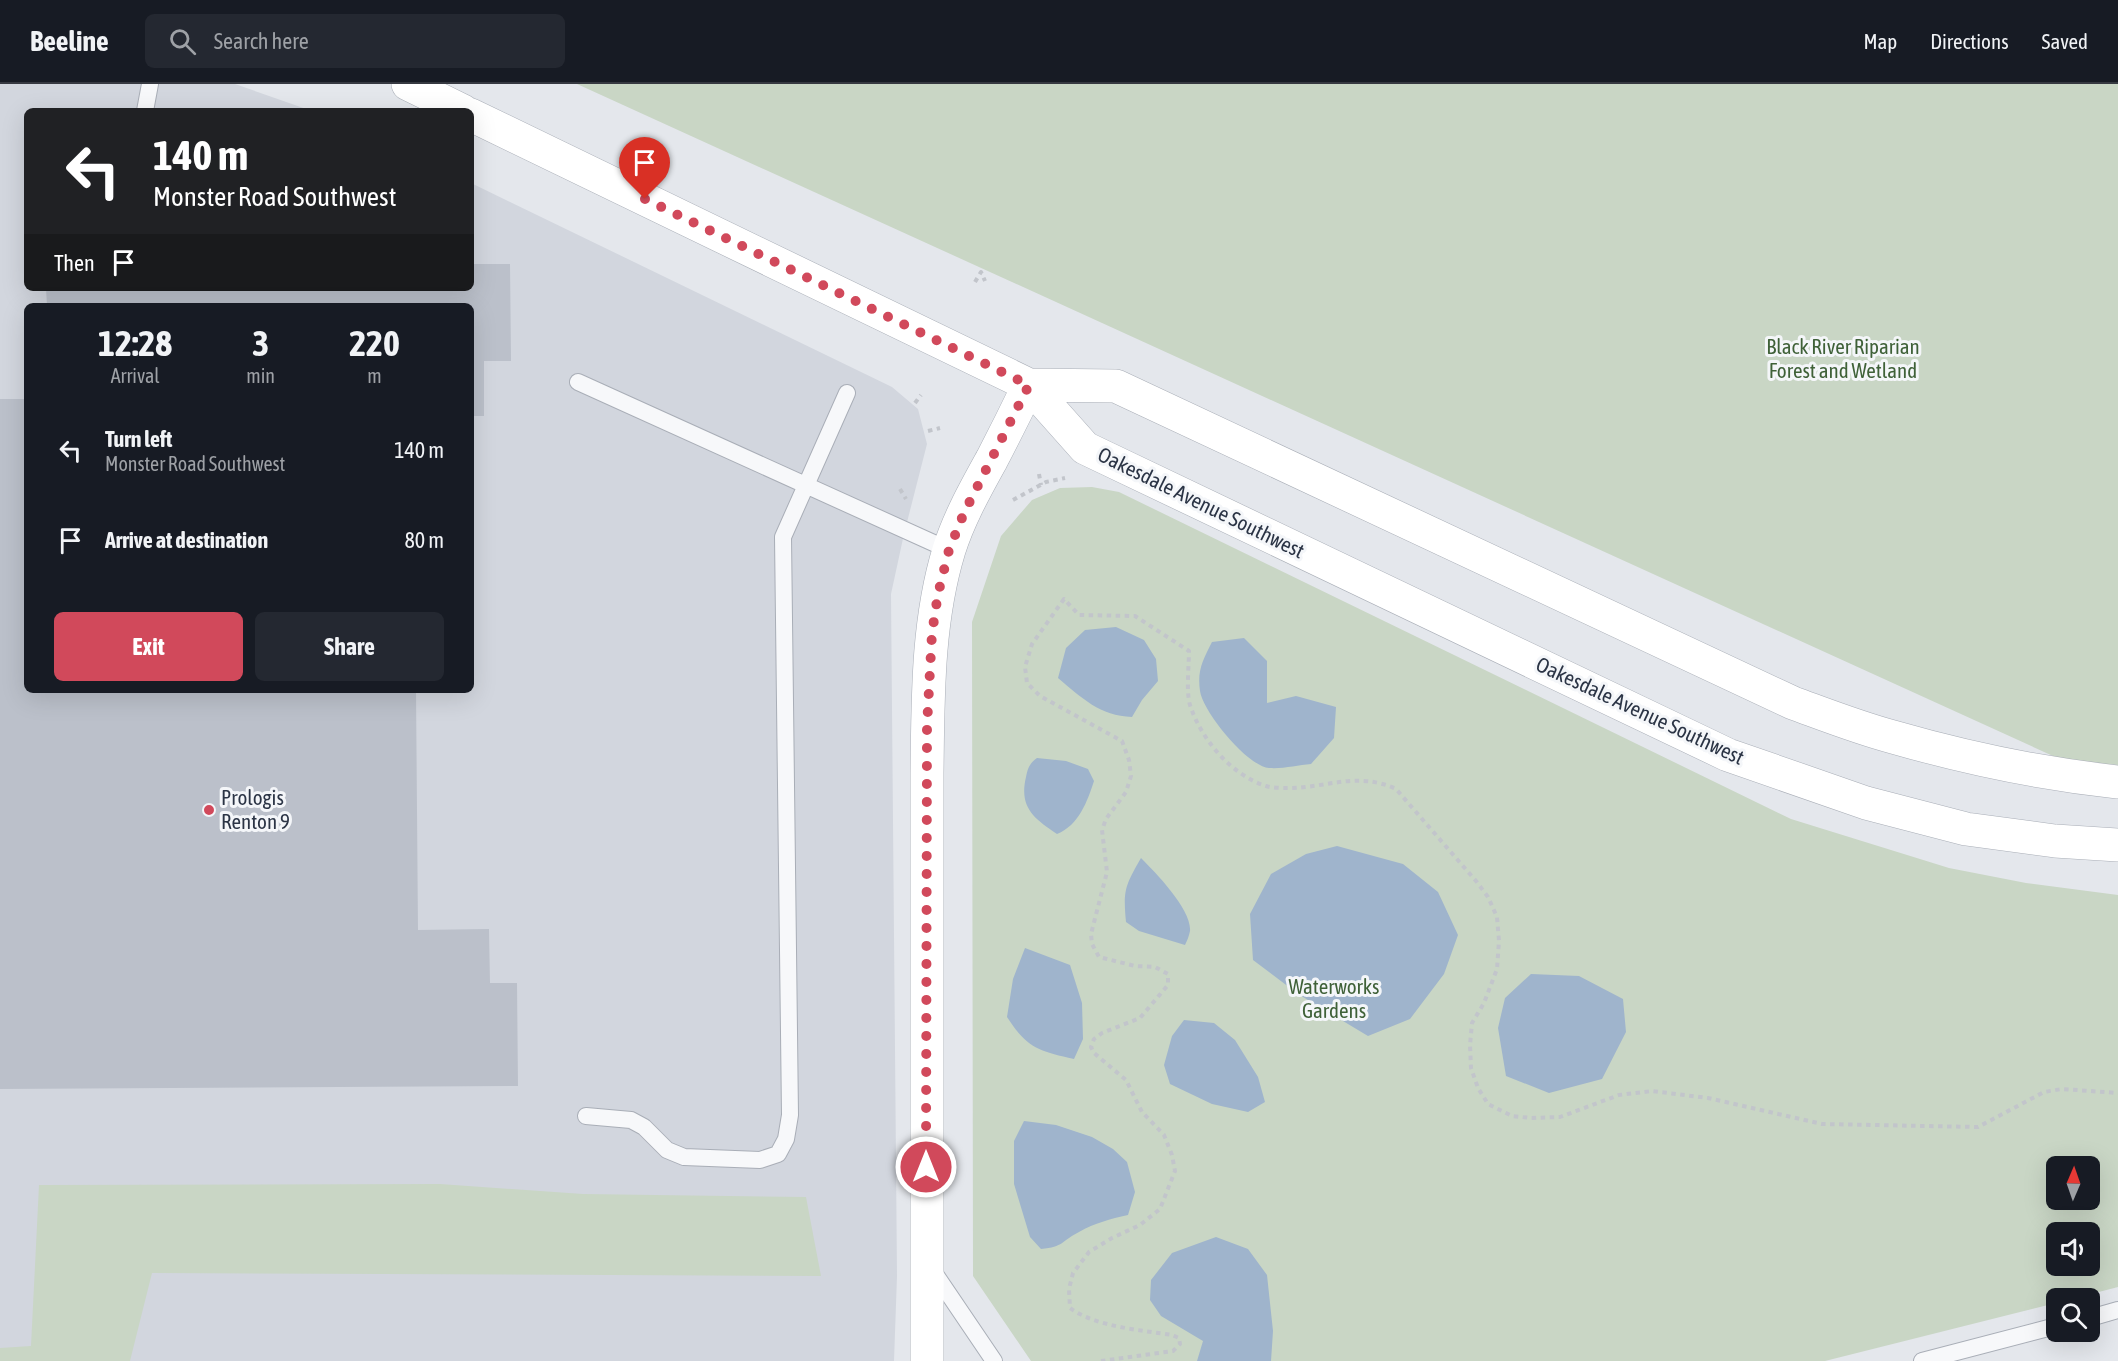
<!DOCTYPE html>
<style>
body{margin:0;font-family:"Asap Condensed",sans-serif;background:#242831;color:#f1f3f6;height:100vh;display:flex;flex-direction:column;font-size:22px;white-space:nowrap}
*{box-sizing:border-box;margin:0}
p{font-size:20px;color:#9ea1a6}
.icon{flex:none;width:33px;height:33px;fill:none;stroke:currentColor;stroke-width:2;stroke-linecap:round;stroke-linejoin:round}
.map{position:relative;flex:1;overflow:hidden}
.sheet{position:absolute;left:24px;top:219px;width:450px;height:390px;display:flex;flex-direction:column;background:#171b24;border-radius:9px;box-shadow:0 6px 24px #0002}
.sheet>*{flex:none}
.banner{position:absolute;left:24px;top:24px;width:450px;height:183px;border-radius:9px;box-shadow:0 6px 24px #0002;background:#202124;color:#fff;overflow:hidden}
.needle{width:39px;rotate:2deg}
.fabs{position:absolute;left:2046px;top:1072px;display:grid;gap:12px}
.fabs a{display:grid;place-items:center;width:54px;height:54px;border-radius:9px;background:#171b24;box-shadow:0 6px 24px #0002;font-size:30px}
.pin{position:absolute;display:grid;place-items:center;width:51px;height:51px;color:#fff;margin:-62px -26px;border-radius:50% 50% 50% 0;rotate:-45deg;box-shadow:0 0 6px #0007}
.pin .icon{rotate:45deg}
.me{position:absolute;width:66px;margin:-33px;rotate:0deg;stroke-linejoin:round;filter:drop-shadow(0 0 4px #0008)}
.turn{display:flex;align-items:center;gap:21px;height:126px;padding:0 30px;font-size:27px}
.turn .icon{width:78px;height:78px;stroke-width:2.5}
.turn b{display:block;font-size:42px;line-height:51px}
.then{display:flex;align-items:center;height:57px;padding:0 30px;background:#0003;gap:12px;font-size:22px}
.eta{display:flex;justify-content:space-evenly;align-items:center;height:102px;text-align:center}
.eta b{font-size:36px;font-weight:700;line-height:42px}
.button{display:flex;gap:12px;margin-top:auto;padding:12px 30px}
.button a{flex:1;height:69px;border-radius:9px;background:#d1495b;color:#fff;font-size:24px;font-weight:700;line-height:69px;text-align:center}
.button a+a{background:#242831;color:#f1f3f6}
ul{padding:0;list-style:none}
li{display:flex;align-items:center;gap:18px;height:90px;padding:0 30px}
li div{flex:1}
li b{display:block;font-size:22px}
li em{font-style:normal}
header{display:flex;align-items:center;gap:36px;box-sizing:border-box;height:84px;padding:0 30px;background:#171b24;border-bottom:2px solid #363941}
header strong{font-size:28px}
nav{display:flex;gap:33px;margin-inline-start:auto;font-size:21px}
.search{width:420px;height:54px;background:#242831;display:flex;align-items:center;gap:15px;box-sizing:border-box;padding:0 21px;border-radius:9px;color:#9ea1a6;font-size:22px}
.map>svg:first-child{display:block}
.built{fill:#d2d6de;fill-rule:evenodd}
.green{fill:#c9d6c5;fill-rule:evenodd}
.water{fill:#9fb4cc}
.building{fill:#bbc0ca}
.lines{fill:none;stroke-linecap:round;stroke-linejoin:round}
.lane-casing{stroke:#a9aeb7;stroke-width:18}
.secondary-casing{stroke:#a9aeb7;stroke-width:34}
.path{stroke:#c2c5cb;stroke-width:4;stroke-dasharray:4.5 4.5;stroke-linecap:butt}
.lane{stroke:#f7f8fa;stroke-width:16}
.secondary{stroke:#fff;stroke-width:33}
.route{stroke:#d1495b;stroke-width:10;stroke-dasharray:0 18}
.poi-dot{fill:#d1495b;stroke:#f4f6f9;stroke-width:2}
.labels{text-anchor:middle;stroke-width:6;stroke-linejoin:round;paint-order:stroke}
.park-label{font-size:21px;fill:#3f6138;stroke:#f4f6f9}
.street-label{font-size:21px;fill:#2b3445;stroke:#f4f6f9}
.poi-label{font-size:21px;fill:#2b3445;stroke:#f4f6f9;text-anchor:start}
</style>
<header>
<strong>Beeline</strong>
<div class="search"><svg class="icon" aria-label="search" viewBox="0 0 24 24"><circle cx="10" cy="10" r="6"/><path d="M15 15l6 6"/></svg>Search here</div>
<nav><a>Map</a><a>Directions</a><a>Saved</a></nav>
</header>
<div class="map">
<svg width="2118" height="1277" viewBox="0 0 2118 1277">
<rect width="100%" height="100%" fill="#e4e7ec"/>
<!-- built -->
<path class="built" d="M0,0H235L312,27H27V204H471V99L892,303L918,325L927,360L904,450L891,510L897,1192L894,1277H0ZM27,222H471V606H27Z"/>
<!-- green -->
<path class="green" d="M577,0H2118V681L2064,677Z
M1092,403L1119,408L1791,735L1949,784L2026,799L2118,811V1203L2072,1215H2056V1219L1825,1277H1031L973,1192L972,538L1001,452L1032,416L1060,404ZM2056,1083H2090V1116H2056ZM2056,1149H2090V1182H2056Z
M440,1100L583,1110L806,1113L821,1192L152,1189L130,1277H0V1264L31,1262L39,1101Z"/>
<!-- water -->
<path class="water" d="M1116,543L1144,556L1156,575L1158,597L1142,616L1132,633C1100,632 1082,614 1058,594L1066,564L1085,546Z
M1244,554L1267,577V619L1296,612L1336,623L1334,654L1311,680C1298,681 1283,685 1269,684C1247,682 1203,628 1200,607C1197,586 1203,576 1212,558Z
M1037,674L1066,677L1088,685L1094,697C1087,718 1079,741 1057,750C1033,734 1019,723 1026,693C1028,684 1029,680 1037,674Z
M1337,762L1403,780L1438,808L1458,851L1444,890L1410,935L1368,952L1298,910L1253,876L1250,830L1271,790L1306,770Z
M1141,774C1156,789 1192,826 1190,847C1189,852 1187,857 1185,861L1139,847L1126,838C1123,806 1125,802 1141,774Z
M1025,864L1070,881L1082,919L1083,955L1074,975C1038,967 1027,964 1007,933L1013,895Z
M1531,890L1579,892L1623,915L1626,948L1602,995L1549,1009L1506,992L1498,944L1505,914Z
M1184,936L1214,939L1235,956L1258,993L1265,1018L1248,1028L1212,1020L1170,1000L1164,981L1172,952Z
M1024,1037L1056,1041L1092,1053L1113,1065L1127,1078L1135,1108L1128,1131C1110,1135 1095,1139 1079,1148C1061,1157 1064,1163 1041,1165L1030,1153L1014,1100V1057Z
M1216,1153L1248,1165L1267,1191L1273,1247L1271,1277H1197L1203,1257L1161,1232L1150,1216L1151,1196L1172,1169Z"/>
<!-- building -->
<path class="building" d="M471,180H510L511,277H484V332H471V222H47L46,204H471Z
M0,315H27V606H416L418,846L489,845L490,899H517L518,1002L0,1005Z"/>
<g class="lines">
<!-- lane casing -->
<g class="lane-casing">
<path id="lane" d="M145,27L150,0
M578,298L949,466
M586,1032L631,1036L644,1043L667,1066L684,1073L760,1076L778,1070L786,1055L790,1031L783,453L847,309
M931,1184L994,1277
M2090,1234L2118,1226
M1922,1277L2056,1242"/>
</g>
<!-- secondary casing -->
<g class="secondary-casing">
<path id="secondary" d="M408,0L463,27
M471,31L1029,301L1085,364L1728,671L1866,719L1966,745L2055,757L2118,761
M1029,301L1116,302L1793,619C1826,631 1859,644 1893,653C1966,674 2043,690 2118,698
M927,1277V689C928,615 927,538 949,466C959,434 976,404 992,375C1005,350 1017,326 1029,301"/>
</g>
<!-- path -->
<path class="path" d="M975,198L981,188L985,197
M915,319L921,311
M928,347L940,344
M1039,390L1041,401
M900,405L906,415
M1013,416L1046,398L1065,394
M1101,1277L1173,1267L1180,1260L1179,1254L1172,1251C1141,1246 1096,1243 1070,1224L1069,1205L1073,1189L1089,1168L1112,1154L1140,1141L1160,1125L1175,1087L1172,1071L1164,1051L1142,1028L1126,996L1094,969L1091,963L1094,955L1102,949L1140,934L1168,901V890L1155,883L1135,882L1099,873L1092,860L1091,850L1107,788L1102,746L1106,735L1126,708L1131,692L1129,676L1122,657L1040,612L1027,599L1025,583L1032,560L1064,515L1079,531L1135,532L1189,567C1189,581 1186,608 1190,621C1201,655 1231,691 1266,702C1272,704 1281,704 1288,704C1327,704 1357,687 1396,705L1476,797L1488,813L1497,833L1499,857L1497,885L1484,919L1472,939L1470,961L1471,984L1478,1004L1488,1020L1512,1032L1531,1034L1560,1033L1619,1011L1652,1007L1708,1014L1822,1040L1978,1043L2044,1008L2062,1005L2118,1009"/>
<!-- lane -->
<use href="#lane" class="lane"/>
<!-- secondary -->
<use href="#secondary" class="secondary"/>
</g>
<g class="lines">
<!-- route -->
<path class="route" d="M645,115L1029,301L964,429L949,466L938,510L932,549L927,642L926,1083"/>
</g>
<!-- markers -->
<circle class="poi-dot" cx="209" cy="726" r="6"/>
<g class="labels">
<!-- park labels -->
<g class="park-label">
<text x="1843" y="270">Black River Riparian<tspan x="1843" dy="24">Forest and Wetland</tspan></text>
<text x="1334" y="910">Waterworks<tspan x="1334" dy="24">Gardens</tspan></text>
</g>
<!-- street labels -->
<g class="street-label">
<text transform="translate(1201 419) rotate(26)" y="7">Oakesdale Avenue Southwest</text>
<text transform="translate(1640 627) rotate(25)" y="7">Oakesdale Avenue Southwest</text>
</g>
<!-- poi labels -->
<g class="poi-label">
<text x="221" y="721">Prologis<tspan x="221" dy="24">Renton 9</tspan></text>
</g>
</g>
</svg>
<div class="fabs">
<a><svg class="needle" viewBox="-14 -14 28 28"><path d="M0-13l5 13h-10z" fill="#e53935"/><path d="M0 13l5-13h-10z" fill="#9ea1a6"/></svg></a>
<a><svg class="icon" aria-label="sound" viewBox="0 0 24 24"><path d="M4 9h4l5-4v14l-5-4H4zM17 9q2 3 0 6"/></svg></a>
<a><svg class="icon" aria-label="search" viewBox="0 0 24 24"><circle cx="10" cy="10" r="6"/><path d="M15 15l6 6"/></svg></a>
</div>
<div class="pin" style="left:645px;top:115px;background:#d93025"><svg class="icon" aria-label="arrive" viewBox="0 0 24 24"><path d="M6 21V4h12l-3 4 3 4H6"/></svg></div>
<svg class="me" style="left:926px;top:1083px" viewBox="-20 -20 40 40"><circle r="17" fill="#d1495b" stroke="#fff" stroke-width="3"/><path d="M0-11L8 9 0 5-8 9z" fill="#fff"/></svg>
<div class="banner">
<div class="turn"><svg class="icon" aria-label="left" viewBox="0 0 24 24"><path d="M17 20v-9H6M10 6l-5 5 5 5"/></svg><div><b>140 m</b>Monster Road Southwest</div></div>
<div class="then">Then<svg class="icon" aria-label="arrive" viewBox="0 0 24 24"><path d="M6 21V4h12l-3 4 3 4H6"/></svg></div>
</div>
<section class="sheet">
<div class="eta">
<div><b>12:28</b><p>Arrival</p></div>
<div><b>3</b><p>min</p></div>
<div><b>220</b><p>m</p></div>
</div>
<ul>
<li><svg class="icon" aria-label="left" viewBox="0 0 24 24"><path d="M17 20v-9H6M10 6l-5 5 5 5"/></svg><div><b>Turn left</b><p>Monster Road Southwest</p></div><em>140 m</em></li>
<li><svg class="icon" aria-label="arrive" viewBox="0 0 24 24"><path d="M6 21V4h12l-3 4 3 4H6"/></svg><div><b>Arrive at destination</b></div><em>80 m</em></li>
</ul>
<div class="button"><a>Exit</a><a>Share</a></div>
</section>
</div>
